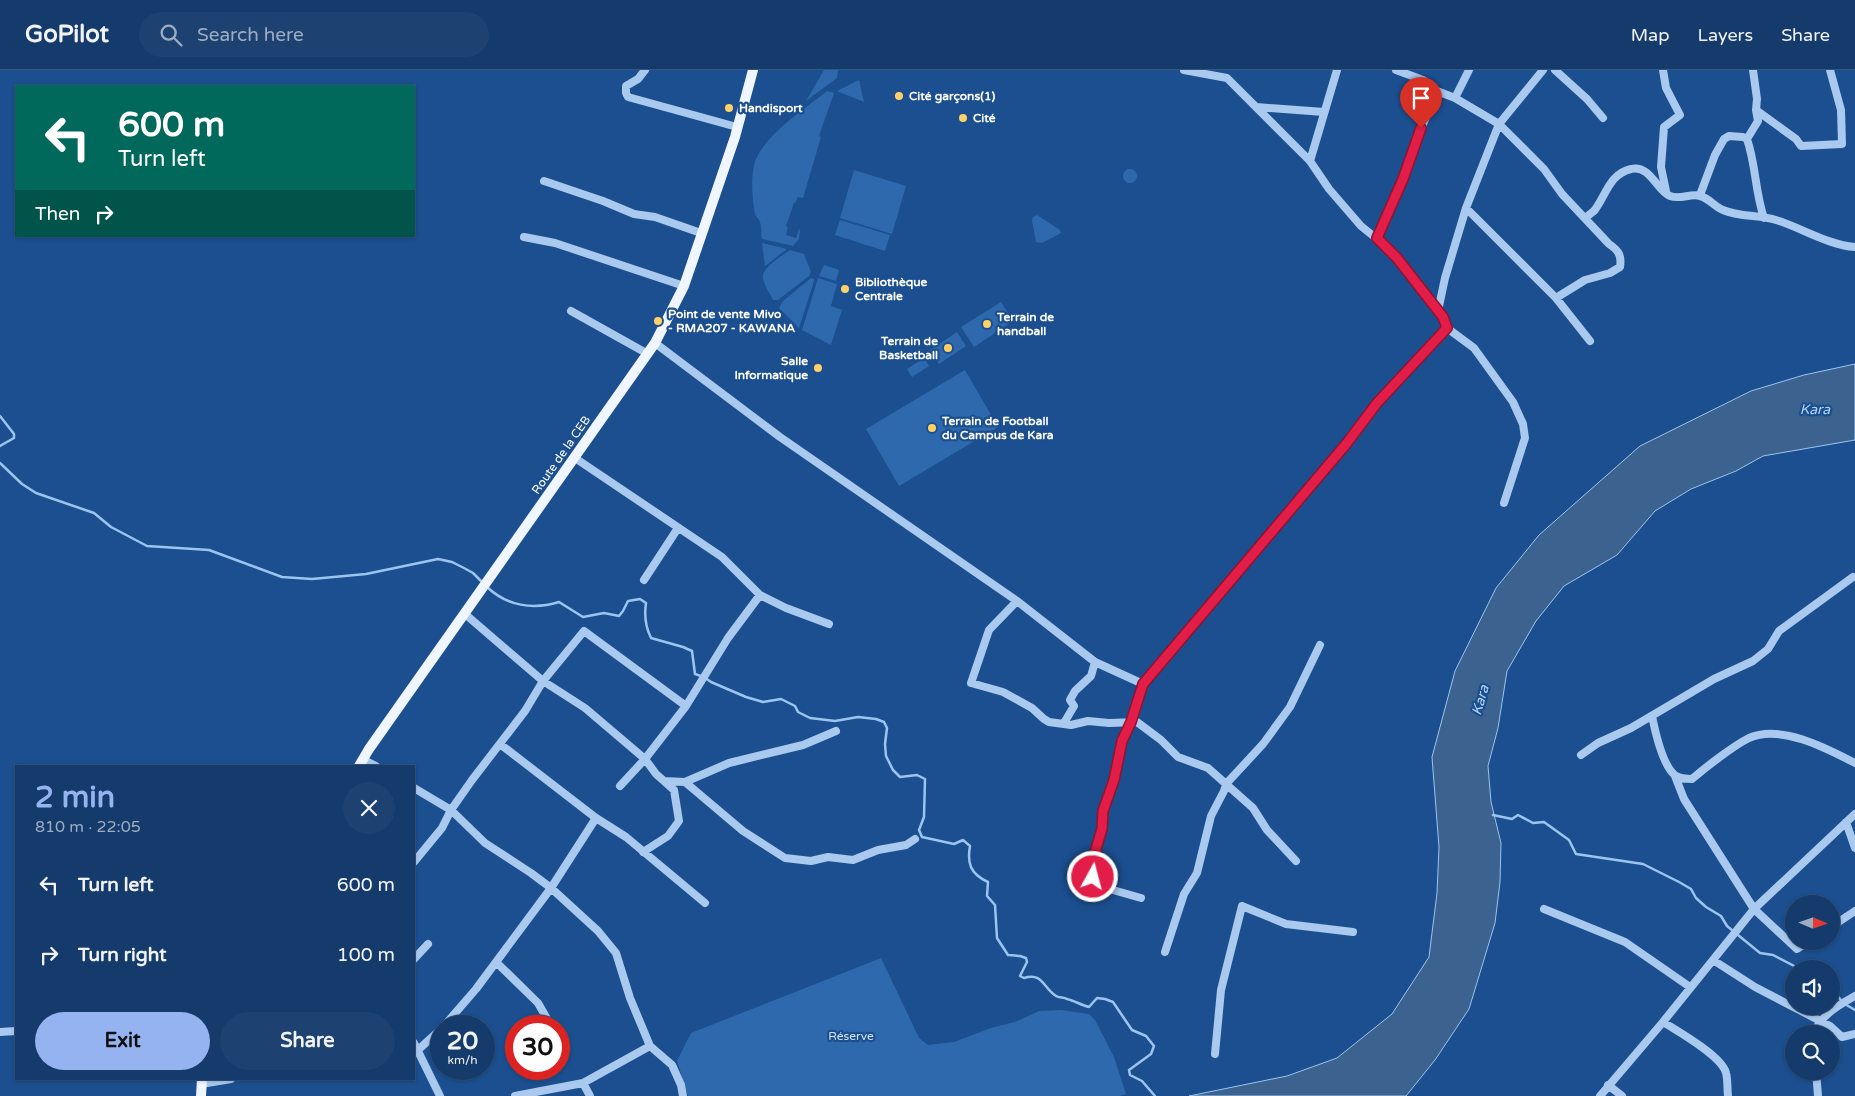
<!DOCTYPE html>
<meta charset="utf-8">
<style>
body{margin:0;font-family:"Varela Round",sans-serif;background:#1d4271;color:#f1f3f6;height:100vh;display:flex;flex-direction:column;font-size:19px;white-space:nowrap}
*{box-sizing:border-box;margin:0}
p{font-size:16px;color:#9dadc1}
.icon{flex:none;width:28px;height:28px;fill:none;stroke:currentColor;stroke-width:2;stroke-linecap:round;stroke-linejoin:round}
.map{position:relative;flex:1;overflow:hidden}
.panel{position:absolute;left:15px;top:695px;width:400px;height:315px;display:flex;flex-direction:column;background:#143b6b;border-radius:0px;box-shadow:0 1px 4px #0004,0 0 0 1px #33557e}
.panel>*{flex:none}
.hud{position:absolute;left:15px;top:15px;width:400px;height:152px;border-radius:0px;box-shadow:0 1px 4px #0004,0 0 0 1px #33557e;background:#00695c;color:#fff;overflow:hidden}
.needle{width:32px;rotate:92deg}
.buttons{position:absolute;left:1785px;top:825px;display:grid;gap:10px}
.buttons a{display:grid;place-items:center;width:55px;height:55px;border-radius:50%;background:#143b6b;box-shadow:0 1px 4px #0004,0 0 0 1px #33557e;font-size:25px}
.speed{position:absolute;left:430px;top:945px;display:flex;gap:10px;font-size:25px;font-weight:700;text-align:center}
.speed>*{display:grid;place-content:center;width:65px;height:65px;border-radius:50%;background:#143b6b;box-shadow:0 1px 4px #0004,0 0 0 1px #33557e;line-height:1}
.speed small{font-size:12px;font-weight:400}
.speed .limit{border:8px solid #d22;background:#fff;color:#111}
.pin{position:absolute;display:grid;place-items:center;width:42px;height:42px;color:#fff;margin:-51px -21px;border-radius:50% 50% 50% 0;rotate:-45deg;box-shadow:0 0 5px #0007}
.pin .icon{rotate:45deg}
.me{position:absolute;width:55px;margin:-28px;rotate:7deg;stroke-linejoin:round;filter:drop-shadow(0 0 4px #0008)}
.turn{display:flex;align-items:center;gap:18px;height:105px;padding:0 20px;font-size:22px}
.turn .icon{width:65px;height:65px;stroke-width:2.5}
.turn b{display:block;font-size:35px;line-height:42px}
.then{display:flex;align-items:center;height:48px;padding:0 20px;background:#0003;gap:10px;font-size:19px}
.round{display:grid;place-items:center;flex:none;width:52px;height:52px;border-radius:26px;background:#1d4271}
.summary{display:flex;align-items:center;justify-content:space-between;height:85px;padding:0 20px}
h1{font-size:30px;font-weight:800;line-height:38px;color:#95b2f1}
.primary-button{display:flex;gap:10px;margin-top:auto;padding:10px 20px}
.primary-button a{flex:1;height:58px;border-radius:30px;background:#95b2f1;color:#111;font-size:20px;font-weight:800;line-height:58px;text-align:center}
.primary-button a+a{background:#1d4271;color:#f1f3f6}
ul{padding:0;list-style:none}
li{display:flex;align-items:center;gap:15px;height:70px;padding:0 20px}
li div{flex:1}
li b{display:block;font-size:19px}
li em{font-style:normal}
header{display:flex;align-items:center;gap:30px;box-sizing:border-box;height:70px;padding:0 25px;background:#143b6b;border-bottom:1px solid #33557e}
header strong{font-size:24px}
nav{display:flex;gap:28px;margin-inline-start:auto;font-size:18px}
.search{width:350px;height:45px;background:#1d4271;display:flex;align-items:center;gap:12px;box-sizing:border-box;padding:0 18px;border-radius:28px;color:#9dadc1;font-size:19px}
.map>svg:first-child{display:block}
.green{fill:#2e69ad}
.water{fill:#3c6290;stroke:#9cc4f0}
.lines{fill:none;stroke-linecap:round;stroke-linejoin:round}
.stream{stroke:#9cc4f0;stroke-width:2.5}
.minor{stroke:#a9c9ee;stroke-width:8}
.major{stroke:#f0f6ff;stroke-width:10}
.route-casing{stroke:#92132f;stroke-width:12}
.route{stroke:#e11d48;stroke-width:9}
.poi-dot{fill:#ffd166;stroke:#1b4f8f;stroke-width:2}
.labels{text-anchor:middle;stroke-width:4.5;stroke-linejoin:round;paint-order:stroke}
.poi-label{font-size:12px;font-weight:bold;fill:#fff;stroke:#1b4f8f;text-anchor:start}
.street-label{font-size:12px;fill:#fff;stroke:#1b4f8f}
.park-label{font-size:12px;fill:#cfe3fa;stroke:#1b4f8f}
.water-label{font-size:14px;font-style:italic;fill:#b5d3f5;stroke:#1b4f8f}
</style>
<header>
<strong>GoPilot</strong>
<div class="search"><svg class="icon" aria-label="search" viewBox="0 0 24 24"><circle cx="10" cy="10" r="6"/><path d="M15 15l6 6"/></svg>Search here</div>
<nav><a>Map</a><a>Layers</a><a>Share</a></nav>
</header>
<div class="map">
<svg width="1855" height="1026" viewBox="0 0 1855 1026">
<rect width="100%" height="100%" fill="#1b4f8f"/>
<!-- green -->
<path class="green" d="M824,0H838L837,8L806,31Z
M859,10L864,32L837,21Z
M827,21L834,23L819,66L821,67L803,128L798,127L795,133H794L786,156L788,157L786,165L796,168L799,159L800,160L799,169L793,176L762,169C761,164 762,155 759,150C758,148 756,147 755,144C752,129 750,100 757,87C770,61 805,39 827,21Z
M1123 106a7 7 0 1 1 14 0a7 7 0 1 1-14 0Z
M854,100L906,116L892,164L840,148Z
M1037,145L1060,160L1061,163L1042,173L1036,172L1032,150L1033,147Z
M840,150L890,165L885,181L835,165Z
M762,173L787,179L765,196Z
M790,180L804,184L811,202L809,206L778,230H773C770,224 764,215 763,208C761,198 783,185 790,180Z
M824,195L839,200L836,211L819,206Z
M811,208L814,209V211L799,258L779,238L783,231Z
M818,208L837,214L831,236L842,240L831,275L802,260Z
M1001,232L1013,251L974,277L961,257Z
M957,262L966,276L939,294L930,280Z
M924,288L929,296L912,307L907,299Z
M965,300L998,357L899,416L866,359Z
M881,888L919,968L928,975L954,972L991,958L1015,952L1039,941L1061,940L1089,944L1095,950L1114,987L1126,1024L1120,1026H688L677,991L691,963Z"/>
<!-- water -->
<path class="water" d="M1855,294V370L1763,386L1736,401L1691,419L1655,441L1617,485L1564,516L1536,551L1507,601L1498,658L1488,696L1491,732L1501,773L1500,812L1495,853L1469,939L1435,990L1406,1026H1189L1287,1006L1337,988L1392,944L1429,887L1437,823L1439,777L1432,687L1455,601L1496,518L1539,465L1640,376L1751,321L1804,305Z"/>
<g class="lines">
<!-- stream -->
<path class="stream" d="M0,346L14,364V368L0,376
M0,393L22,414L36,423L94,443L111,457L147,476L209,480L282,507L312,509L366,504L438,489L452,492L464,498L473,503L483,513
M487,517C507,536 533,540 559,532L583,547L604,543L619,546L623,541L628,531L640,529L646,533C644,546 645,556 651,568L683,577L692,581L695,604L704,607L711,612L746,627L763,632L781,629L795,636L798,642L810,648L835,651L858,647L876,649L884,652L887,658L885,674L886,686L893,700L900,707L917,705L925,709L924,747L919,760L922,767L954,774L963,770L970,776C967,793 970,804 988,812L987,826L995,835L997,868L1008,885L1020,886L1026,888L1027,892L1020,906L1024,908C1043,902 1043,918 1056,926C1059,928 1064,927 1067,929C1075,931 1081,935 1089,937L1097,928L1105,929L1113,932L1132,960L1146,966L1154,976L1151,984L1129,1000L1130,1005L1142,1011L1155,1026
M1493,745L1512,749L1518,745L1533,753L1544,752L1569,770L1576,784L1643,794L1679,812L1691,819L1696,828L1706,837L1721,846L1727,856L1760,883L1773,885L1800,899
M1831,917L1843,933L1855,940"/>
<!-- minor -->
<path class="minor" d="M645,0L638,9L626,16V23L628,27L737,57
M1184,0L1227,8L1310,91L1329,119L1361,156L1377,169L1397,188L1443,247L1447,258L1474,278L1513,332L1523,354L1525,368L1504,433
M1396,0L1423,10L1437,21L1455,28L1499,54L1544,99L1562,124L1609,174C1618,180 1622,185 1620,197L1610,203L1585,210L1556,228
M1555,0L1587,29L1603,48
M1663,0L1666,18L1680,45L1664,57L1661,97L1666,121
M1753,0L1757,29L1756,40L1796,69L1801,76L1842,74L1841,40L1830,0
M1455,28L1469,0
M1256,37L1324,42
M1756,40L1758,51L1747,69C1756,95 1755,122 1764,148
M1310,91L1337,0
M544,111L603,131L634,144L655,147L701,163
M1700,125L1715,85L1724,69L1729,66L1743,67L1747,69
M1466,138L1556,228L1590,271
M1585,148C1588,146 1591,143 1594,141C1606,126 1609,104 1631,99C1650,94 1657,121 1670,126C1680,130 1691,123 1700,126C1709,128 1715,137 1723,140C1739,147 1760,145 1776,150C1802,158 1828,175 1855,177
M524,167L555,173L684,216
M1377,169C1398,120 1416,69 1437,21
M571,241L648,284
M1438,241L1445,208L1466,138L1499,54L1543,0
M655,273L780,367L1017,531L1095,592L1143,614L1347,373L1377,333L1447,258
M575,388L722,487L760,525L786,538L829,554
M644,510L678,458
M1017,531L989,560L971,613L1003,622L1032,638L1044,649L1049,652L1071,655L1088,651L1109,653L1137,652L1161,670L1178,687L1208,698L1253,738L1267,760L1296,791
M465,544L543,611L585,638L645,689L656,704L664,711L685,712L729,693L803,675L836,661
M1652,646C1655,661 1663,697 1676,706C1681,709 1687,709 1692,709C1706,697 1733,676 1749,668C1781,654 1826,678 1855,693
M1064,653L1074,636L1070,630L1075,621L1091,606L1095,592
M500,674L596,748L626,767L705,833
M1581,685L1598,673L1631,658L1714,609L1753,591L1768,579L1779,561L1853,507
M364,690L376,696
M1675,706L1684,729L1754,839L1797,879L1809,871
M685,712L743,761L785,788L811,791L828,787L853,790L878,780L906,775L915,769
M620,716L645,689L686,636L728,568L760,525
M414,718L451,740L472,710L525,641L543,611L584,561L686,636
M1846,752L1855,778
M643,782L668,766L679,751L674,720L664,711
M414,792L442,758L451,740L485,773L531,803L551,818L598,861L616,883L630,928L650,976L672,995L681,1015L683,1026
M1141,828L1099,816L1093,807L1096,779L1102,759L1103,741L1114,710L1122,671L1131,652L1143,614
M1544,839L1625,872L1690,917
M1831,857L1855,841
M1165,882L1184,824L1197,803L1211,746L1224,721L1226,714L1263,674L1290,637L1320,575
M414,889L428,874
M1713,890L1755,917L1830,956L1842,967L1855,964
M496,892L538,933L550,954
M1663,952C1677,961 1722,986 1726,1003C1728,1010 1727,1019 1728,1026
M444,956L476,919L551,818L596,748
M0,962L16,961
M1815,964C1816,948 1842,933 1855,926
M414,973L440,1026
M418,980L441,959
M1215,984L1221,920L1242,836L1286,854L1353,862
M1816,1001L1818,1026
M583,1013L590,1026
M201,1014L231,1009
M1608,1015L1622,1026
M515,1026L583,1013L650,976
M1600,1026L1663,952L1754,839L1855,744"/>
<!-- major -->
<path class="major" d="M359,696L369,679L655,273L684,216L735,67L753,0
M201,1026L202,1009"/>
</g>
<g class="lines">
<!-- route casing -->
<g class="route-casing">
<path id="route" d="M1093,807L1096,779L1102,759L1103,741L1114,710L1122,671L1131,652L1143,614L1347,373L1377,333L1447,258L1443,247L1397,188L1377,168L1403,109L1421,58"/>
</g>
<!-- route -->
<use href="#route" class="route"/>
</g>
<!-- markers -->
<g class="poi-dot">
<circle cx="899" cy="26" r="5"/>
<circle cx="729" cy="38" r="5"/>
<circle cx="963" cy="48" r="5"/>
<circle cx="845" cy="219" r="5"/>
<circle cx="658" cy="251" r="5"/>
<circle cx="987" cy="254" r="5"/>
<circle cx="948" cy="278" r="5"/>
<circle cx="818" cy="298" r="5"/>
<circle cx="932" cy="358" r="5"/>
</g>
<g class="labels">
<!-- poi labels -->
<g class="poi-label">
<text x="909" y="30">Cité garçons(1)</text>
<text x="739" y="42">Handisport</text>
<text x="973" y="52">Cité</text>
<text x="855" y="216">Bibliothèque<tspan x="855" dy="14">Centrale</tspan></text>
<text x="668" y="248">Point de vente Mivo<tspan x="668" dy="14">- RMA207 - KAWANA</tspan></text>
<text x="997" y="251">Terrain de<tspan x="997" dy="14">handball</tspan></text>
<text x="938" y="275" text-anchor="end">Terrain de<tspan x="938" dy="14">Basketball</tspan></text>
<text x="808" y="295" text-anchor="end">Salle<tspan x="808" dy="14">Informatique</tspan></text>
<text x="942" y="355">Terrain de Football<tspan x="942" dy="14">du Campus de Kara</tspan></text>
</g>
<!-- street labels -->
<g class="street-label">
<text transform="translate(561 385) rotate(-55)" y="4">Route de la CEB</text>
</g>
<!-- park labels -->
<g class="park-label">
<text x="851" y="970">Réserve</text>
</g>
<!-- water labels -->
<g class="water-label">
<text x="1815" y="344">Kara</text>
<text transform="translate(1480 630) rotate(-74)" y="5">Kara</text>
</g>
</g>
</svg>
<div class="buttons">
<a><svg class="needle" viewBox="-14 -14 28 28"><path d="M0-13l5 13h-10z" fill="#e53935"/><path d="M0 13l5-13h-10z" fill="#9dadc1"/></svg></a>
<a><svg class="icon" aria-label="sound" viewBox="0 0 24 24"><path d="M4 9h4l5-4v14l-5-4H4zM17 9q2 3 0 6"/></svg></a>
<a><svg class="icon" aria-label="search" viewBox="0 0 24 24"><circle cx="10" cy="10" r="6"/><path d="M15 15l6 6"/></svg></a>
</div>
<div class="speed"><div>20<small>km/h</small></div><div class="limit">30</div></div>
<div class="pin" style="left:1421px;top:58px;background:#d93025"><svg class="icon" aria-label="arrive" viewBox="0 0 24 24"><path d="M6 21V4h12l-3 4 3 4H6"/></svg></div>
<svg class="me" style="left:1093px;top:807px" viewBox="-20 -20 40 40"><circle r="17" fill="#e11d48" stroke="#fff" stroke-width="3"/><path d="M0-11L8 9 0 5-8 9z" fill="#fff"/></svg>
<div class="hud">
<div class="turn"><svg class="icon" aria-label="left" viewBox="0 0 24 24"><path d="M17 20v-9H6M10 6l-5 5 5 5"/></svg><div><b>600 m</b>Turn left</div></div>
<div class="then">Then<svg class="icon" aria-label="right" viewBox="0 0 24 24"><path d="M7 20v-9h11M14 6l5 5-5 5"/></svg></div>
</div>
<section class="panel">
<div class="summary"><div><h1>2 min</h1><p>810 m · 22:05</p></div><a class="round"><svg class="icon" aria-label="close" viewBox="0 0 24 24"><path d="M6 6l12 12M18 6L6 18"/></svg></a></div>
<ul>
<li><svg class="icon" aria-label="left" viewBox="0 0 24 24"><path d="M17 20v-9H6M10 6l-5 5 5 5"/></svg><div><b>Turn left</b></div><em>600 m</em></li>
<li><svg class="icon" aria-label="right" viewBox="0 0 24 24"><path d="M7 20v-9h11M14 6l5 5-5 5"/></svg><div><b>Turn right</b></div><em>100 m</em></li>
</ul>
<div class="primary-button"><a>Exit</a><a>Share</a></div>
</section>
</div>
